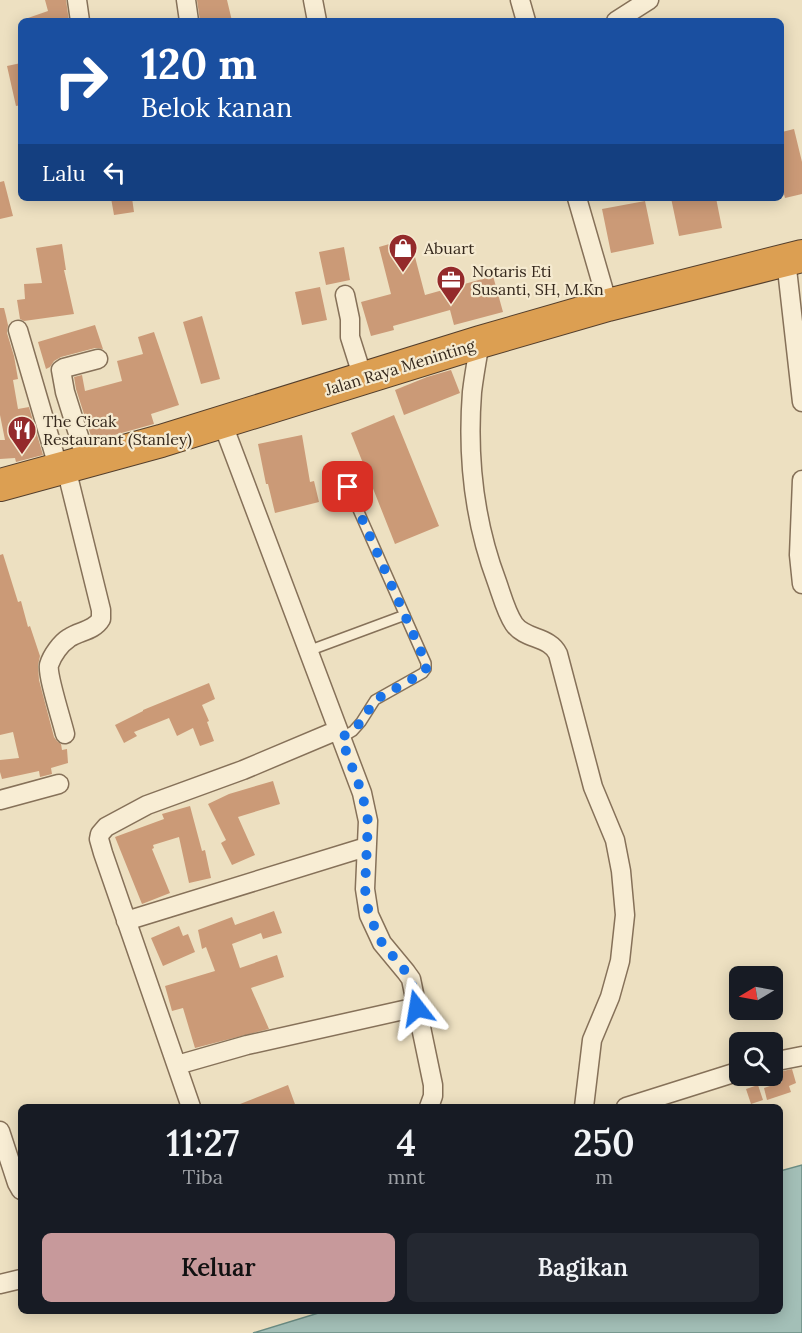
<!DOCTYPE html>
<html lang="id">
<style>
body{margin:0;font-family:Lora,serif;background:#242831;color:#f1f3f6;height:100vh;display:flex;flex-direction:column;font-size:22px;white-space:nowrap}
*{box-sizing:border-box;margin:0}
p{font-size:20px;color:#9ea1a6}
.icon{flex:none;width:33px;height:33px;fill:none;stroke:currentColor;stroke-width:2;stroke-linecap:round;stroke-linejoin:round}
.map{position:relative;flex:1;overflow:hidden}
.panel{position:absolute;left:18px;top:1104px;width:765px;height:210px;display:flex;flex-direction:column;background:#171b24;border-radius:9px;box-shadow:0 3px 15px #0003}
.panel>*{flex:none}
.banner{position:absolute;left:18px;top:18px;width:766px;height:183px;border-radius:9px;box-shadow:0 3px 15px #0003;background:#1a4fa0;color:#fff;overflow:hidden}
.needle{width:39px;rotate:260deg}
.buttons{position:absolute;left:729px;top:966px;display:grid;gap:12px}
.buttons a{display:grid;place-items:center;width:54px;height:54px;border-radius:9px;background:#171b24;box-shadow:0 3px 15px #0003;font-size:30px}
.pin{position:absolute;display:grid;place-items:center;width:51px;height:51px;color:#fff;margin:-26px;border-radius:12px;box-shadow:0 3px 9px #0006}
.me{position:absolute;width:66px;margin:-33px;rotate:346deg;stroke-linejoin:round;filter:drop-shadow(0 0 4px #0008)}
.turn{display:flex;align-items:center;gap:21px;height:126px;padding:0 24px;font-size:27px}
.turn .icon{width:78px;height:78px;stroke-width:2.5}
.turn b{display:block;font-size:42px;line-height:51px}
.then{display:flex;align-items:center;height:57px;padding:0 24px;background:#0003;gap:12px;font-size:22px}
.eta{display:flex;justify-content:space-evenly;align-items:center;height:102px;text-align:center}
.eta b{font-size:36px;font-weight:600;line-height:42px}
.action{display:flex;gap:12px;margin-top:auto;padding:12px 24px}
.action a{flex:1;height:69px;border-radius:9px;background:#c7999b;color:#111;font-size:24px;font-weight:600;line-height:69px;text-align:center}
.action a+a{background:#242831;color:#f1f3f6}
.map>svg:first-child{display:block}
.water{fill:#a3bfb7;stroke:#6b8d84;stroke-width:1.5}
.building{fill:#cb9a77}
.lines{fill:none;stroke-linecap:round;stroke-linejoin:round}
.lane-casing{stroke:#867159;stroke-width:12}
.street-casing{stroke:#867159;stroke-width:21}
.highway-casing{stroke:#543f2d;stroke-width:34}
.lane{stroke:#f8edd4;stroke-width:9}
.street{stroke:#f8edd4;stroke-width:18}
.highway{stroke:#dc9f52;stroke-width:32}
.route{stroke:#1a73e8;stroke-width:10;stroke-dasharray:0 18}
.labels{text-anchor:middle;stroke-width:4.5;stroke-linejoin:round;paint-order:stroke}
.poi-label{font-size:16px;fill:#36291d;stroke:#f5ead0;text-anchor:start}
.street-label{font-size:16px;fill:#36291d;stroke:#f5ead0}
</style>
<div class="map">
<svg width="802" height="1333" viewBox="0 0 802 1333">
<rect width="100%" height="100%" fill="#ede0c1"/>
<!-- water -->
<path class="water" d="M802,1165V1333H253L325,1311H780V1171Z"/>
<!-- building -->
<path class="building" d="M45,0H66L69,21H25V19L48,11Z
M197,0H227L232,21H200Z
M21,63V105L16,106L7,66Z
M794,129L802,162V194L785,198L782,186V132Z
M4,181L13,216L0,219V182Z
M111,198H132L134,212L114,215Z
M671,198H716L722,228L679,236Z
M645,201L654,244L611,253L602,209Z
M410,238L425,295L493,276L503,312L454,325L450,310L393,326L394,330L371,336L361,302L391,294L379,247Z
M62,244L66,270H64L74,314L24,321L20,319L17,300L25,299L24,284L42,283L36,248Z
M344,247L350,280L326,285L319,252Z
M320,287L327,320L302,325L295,292Z
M0,308H4L6,316L8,325L7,333L14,356L18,379L13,380L18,409L29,407L43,455L16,462L15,458L0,459V440H5L0,415Z
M202,316L220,379L201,384L183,322Z
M95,325L103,349L95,348L61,357L54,361L50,367L46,369L38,342Z
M154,332L179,405L151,414L154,424L96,440L95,435L91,436L76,389L74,377L82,375L85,391L122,381L117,361L143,354L138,337Z
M451,370L460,393L404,415L395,390L427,377Z
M394,415L439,526L395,544L351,433Z
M302,435L310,482L314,481L319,502L275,513L268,484H266L258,444Z
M3,554L18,602L21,601L28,627L30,626L40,656L38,665L39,680L54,737L57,741L61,744L62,750L67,749L68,763L51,768L52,774L40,777L39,771L2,779L0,772V760L19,758L13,732L0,735V555Z
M209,683L215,699L202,705L209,721L207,722L214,741L200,746L193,728L177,736L169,718L134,732L137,736L124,743L115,725L143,711V710Z
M273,781L280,804L238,817L255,855L232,865L221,843L226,840L208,804L229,794Z
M190,806L202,851L205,850L211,878L189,883L179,837L153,845L154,848L152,849L170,893L142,904L115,837L164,819L162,814Z
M274,911L282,933L263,939L261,933L232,944L240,968L277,955L284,977L251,988L269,1029L195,1048L183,1008L172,1011L165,986L215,971L206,947L202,949L198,930L232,917L235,925Z
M179,926L183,936L188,934L195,952L163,966L151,938Z
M792,1069L796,1083L789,1086L791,1092L767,1100L764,1088L782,1082L779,1072Z
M288,1085L296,1107H235V1106Z
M758,1085L763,1100L751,1104L746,1089Z"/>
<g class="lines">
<!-- lane casing -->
<g class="lane-casing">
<path id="lane" d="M308,651L405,615
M341,738L353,731L361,722L375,700L423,673L426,669V663L348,487"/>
</g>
<!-- street casing -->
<g class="street-casing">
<path id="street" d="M77,0L80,21
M186,0L189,21
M313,0L317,21
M520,0L526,21
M616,21L649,0
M577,198L608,305
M786,260L802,402
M345,295L350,319V337L363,378
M18,330L59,470
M480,342C477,359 474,375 472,392C467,457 474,521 497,582C502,596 506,612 514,624C525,640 550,636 558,654L593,787L615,840L621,871L625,915L620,961L610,997L592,1040L584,1107
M222,422L362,793L368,821L365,889L369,915L382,943L406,972L411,979L433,1085V1096L429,1107
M87,462L65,392L61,370L64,368L98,359
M802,480L799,555L802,584
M65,734C62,721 47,675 49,665C52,655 61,643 69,638C79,631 94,631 101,619V610L66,468
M0,800L59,784
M126,921L366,847
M772,1062L802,1056
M177,1065L247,1045L417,1007
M191,1107L103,853L99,839L100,834L106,827L147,805L243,770L338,730
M626,1107L740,1071
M0,1131L17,1183L21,1190
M0,1284L21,1279"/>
</g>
<!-- highway casing -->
<g class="highway-casing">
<path id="highway" d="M0,485L161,441L480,342L608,305L802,256"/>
</g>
<!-- lane -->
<use href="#lane" class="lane"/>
<!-- street -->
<use href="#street" class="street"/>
<!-- highway -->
<use href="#highway" class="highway"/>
</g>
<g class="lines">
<!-- route -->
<path class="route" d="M348,487L426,663V669L423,673L375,700L361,722L353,730L341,738L362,793L368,821L365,889L369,915L382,943L406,972L411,980L417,1008"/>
</g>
<!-- icons -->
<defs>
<g id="shop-pin" transform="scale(1.5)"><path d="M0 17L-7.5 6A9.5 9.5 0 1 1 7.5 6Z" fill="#942a2b" stroke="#f5ead0"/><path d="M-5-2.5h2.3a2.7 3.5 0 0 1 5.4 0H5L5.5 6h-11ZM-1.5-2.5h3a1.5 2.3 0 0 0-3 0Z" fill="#fff"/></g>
<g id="office-pin" transform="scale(1.5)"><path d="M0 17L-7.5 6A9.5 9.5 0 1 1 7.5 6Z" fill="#942a2b" stroke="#f5ead0"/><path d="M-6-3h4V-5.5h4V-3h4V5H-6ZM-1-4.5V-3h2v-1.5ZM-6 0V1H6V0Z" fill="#fff"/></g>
<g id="restaurant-pin" transform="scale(1.5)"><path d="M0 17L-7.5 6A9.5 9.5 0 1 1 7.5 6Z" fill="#942a2b" stroke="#f5ead0"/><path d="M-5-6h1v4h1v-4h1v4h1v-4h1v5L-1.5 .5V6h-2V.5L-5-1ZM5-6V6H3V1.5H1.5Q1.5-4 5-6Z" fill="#fff"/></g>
</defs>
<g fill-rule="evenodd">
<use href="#shop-pin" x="403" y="248"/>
<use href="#office-pin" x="451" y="280"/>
<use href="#restaurant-pin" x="22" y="430"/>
</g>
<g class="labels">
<!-- poi labels -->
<g class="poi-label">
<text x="424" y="254">Abuart</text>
<text x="472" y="277">Notaris Eti<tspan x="472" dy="18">Susanti, SH, M.Kn</tspan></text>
<text x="43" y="427">The Cicak<tspan x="43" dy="18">Restaurant (Stanley)</tspan></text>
</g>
<!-- street labels -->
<g class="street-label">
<text transform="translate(400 367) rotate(-17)" y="6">Jalan Raya Meninting</text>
</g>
</g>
</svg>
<div class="buttons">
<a><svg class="needle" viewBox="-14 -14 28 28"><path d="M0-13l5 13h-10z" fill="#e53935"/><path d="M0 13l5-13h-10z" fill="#9ea1a6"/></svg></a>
<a><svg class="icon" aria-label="search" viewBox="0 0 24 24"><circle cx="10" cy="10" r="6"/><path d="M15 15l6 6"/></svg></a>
</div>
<div class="pin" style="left:348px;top:487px;background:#d93025"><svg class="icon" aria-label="arrive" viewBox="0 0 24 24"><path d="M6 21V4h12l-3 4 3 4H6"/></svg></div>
<svg class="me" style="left:417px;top:1008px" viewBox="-20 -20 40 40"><path d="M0-17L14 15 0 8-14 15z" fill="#1a73e8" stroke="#fff" stroke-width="4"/></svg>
<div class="banner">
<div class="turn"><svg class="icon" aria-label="right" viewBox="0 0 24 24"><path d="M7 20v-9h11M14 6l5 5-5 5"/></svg><div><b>120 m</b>Belok kanan</div></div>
<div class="then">Lalu<svg class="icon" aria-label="left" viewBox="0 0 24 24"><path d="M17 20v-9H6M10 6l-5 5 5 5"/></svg></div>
</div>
<section class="panel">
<div class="eta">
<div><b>11:27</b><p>Tiba</p></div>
<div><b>4</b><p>mnt</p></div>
<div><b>250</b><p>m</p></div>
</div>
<div class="action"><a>Keluar</a><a>Bagikan</a></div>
</section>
</div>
